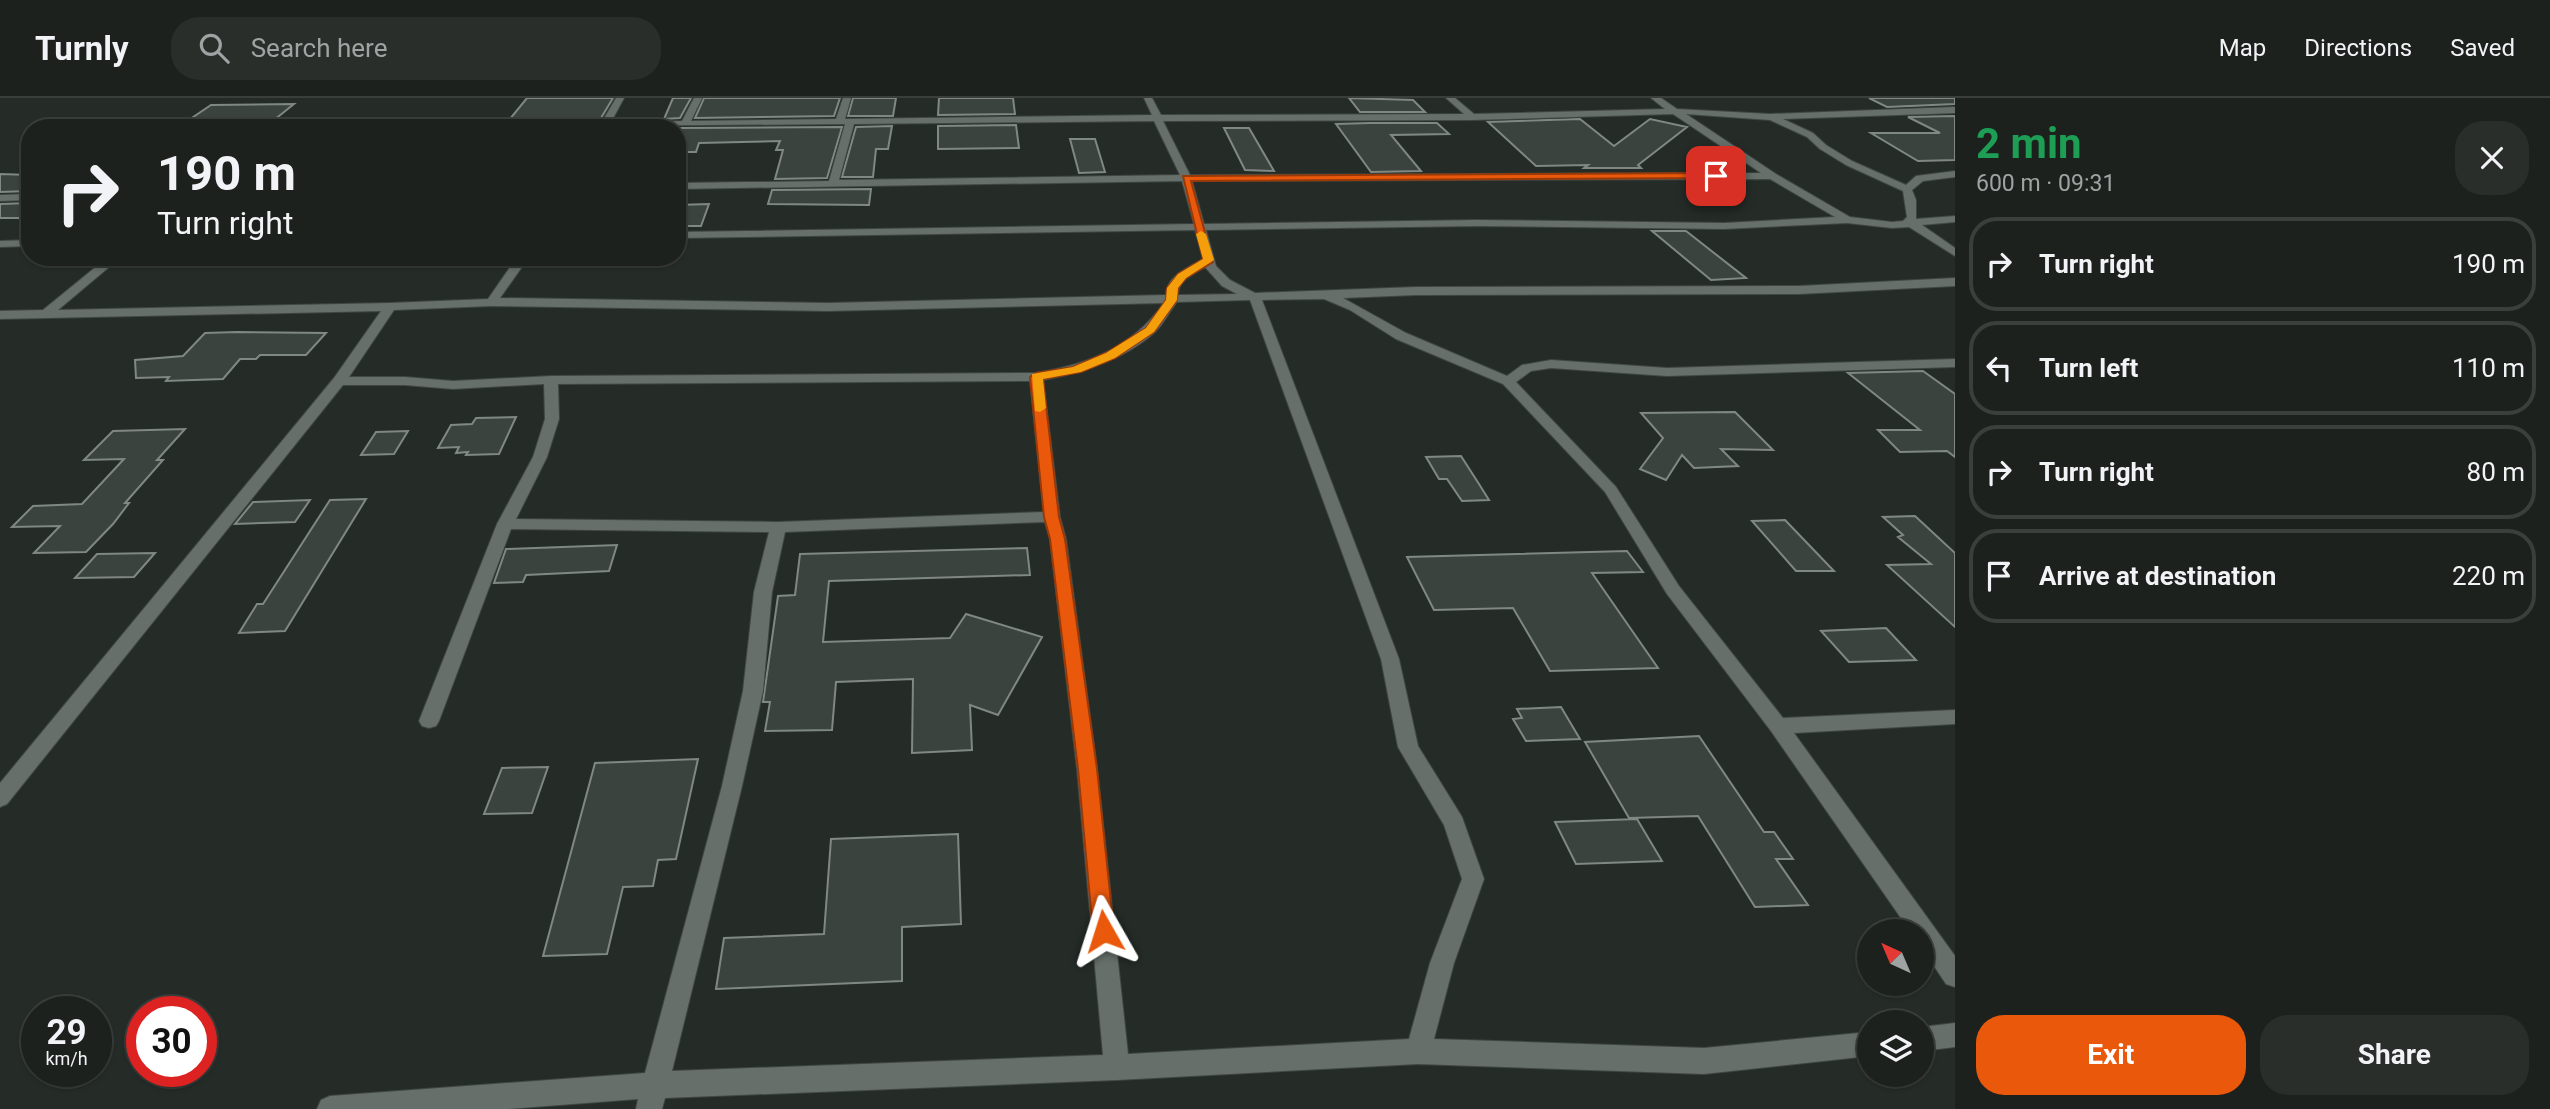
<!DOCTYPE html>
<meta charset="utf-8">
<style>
body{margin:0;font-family:Roboto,sans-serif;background:#292e2b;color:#f1f3f6;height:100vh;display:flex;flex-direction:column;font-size:26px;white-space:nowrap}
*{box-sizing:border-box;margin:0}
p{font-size:23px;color:#a0a3a4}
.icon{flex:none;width:38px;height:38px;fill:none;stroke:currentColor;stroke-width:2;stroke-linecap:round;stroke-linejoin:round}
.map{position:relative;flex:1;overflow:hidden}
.details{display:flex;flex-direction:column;background:#1c211e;width:595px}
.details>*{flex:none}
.banner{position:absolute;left:21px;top:21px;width:665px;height:147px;border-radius:28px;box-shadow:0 2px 5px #0004,0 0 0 2px #3a3e3c;background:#1c211e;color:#f1f3f6;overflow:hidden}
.needle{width:46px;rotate:316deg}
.controls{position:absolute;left:1857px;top:821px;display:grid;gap:14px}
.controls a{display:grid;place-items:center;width:77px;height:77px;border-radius:50%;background:#1c211e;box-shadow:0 2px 5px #0004,0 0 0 2px #3a3e3c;font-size:35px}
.speed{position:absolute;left:21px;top:898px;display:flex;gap:14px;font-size:35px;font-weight:700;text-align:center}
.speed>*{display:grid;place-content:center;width:91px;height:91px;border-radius:50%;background:#1c211e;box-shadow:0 2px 5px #0004,0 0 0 2px #3a3e3c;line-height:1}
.speed small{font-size:18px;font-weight:400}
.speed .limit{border:10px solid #d22;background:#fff;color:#111}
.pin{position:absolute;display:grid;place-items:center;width:60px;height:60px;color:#fff;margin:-30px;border-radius:14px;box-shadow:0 4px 10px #0006}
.me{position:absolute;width:77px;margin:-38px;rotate:354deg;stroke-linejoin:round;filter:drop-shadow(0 0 5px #0008)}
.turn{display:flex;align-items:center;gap:24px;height:147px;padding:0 21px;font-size:32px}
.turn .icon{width:91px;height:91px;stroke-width:2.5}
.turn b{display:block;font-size:49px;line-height:60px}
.round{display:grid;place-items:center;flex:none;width:74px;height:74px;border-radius:28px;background:#292e2b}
.summary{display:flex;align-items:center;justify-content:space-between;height:119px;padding:0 21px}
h1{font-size:42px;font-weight:700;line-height:52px;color:#1e9e55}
.cta{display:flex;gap:14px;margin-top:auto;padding:14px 21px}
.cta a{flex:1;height:80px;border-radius:28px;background:#ea580c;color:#fff;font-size:28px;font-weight:700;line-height:80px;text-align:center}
.cta a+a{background:#292e2b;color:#f1f3f6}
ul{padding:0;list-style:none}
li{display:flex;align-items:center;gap:21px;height:94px;margin:0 14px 10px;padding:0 7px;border:4px solid #3a3e3c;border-radius:28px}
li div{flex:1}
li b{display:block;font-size:26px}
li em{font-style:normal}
header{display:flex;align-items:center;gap:42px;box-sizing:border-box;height:98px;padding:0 35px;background:#1c211e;border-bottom:2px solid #3a3e3c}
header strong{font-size:33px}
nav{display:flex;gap:38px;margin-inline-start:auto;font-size:24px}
.search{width:490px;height:63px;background:#292e2b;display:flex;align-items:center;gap:18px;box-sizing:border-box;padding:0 24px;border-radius:28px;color:#a0a3a4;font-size:26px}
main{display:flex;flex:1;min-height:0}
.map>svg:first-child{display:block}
.building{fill:#3b433e;stroke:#7f8882;stroke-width:2}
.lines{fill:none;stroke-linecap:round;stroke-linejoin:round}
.minor-casing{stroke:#404743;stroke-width:2}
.minor{fill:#666f6a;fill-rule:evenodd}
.route{fill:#ea580c;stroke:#983908;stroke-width:2}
.slow{fill:#f59e0b}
</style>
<header>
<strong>Turnly</strong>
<div class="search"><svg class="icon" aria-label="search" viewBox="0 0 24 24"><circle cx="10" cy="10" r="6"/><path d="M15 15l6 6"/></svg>Search here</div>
<nav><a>Map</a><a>Directions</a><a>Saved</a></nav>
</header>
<main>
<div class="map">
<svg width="1955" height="1011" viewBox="0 0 1955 1011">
<rect width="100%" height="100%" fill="#252c28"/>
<!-- building -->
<path class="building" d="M527,0H613L601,20L509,22Z
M673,0H691L680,20L664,21Z
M704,0H840L834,18L695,20Z
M853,0H896L893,18H848Z
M939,0H1013L1015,16L938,17Z
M1349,0L1413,2L1425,14H1360Z
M1869,0H1955V6L1887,9Z
M294,6L264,30H177L211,7Z
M1955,18V62L1918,63L1871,35H1940L1908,19Z
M1580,21L1614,48L1650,21L1687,29L1638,67L1641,70H1584L1588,67L1536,68L1488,24Z
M1370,25H1437L1449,36L1391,37L1421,73L1371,74L1336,26Z
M1016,27L1019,50L938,51V28Z
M892,28L888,51H876L873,79H842L856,29Z
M842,29L827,80L775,81L783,52H776L780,43L699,45L696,54H677V30Z
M1224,30H1249L1274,73L1245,72Z
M1070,41H1095L1105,74L1079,75Z
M0,76L30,77V93L0,94Z
M871,91L869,107L768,106L772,92Z
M30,105V120H0V106Z
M709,106L701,128H677V107Z
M1652,133H1686L1746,180L1711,182Z
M205,235L237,234L326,235L306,257H260L256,261H240L223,281L166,283L169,279L136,280L135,262L183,258Z
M1923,273L1955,296V359L1947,353L1900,354L1878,332H1920L1848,275Z
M1735,314L1773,352L1721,351L1738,368L1694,370L1682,357L1666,382L1640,371L1663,340L1641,315Z
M516,319L499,356L466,357L468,354L456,355L459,349L438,350L451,327L472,326L476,320Z
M185,331L157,362H163L125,405H129L113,426L86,454L34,455L60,428L12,429L33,408L82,406L124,361L84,362L113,333Z
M408,333L394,356L361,357L376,334Z
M1461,358L1479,386L1489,402L1462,403L1447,381H1439L1426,359Z
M366,401L285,533L239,535L257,506H263L330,402Z
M310,402L295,424L235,426L253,404Z
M1915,418L1955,455V529L1887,467L1931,466L1898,439L1903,437L1883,419Z
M1785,422L1834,473H1796L1752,423Z
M617,447L609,473L526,477L523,484L494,485L506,451Z
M1027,450L1030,477L829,483L823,544L950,540L966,516L1042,539L998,617L970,607L972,652L912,655L913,581L836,584L832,632L765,633L770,604H763L778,498L795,497L800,456Z
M1627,453L1643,474L1592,475L1658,570L1550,573L1513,510L1434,512L1407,459Z
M155,455L134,479L75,480L97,456Z
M1886,530L1916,562L1849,564L1821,533Z
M1561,609L1580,641L1526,643L1513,621L1522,620L1517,611Z
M1699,638L1764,734H1774L1793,761H1776L1808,807L1755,809L1698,718L1629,720L1585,644Z
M698,661L676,761L658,762L653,788L623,789L607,856L543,858L595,665Z
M548,669L532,715L484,716L502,670Z
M1637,721L1662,763L1576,766L1555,724Z
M958,736L961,826L902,829V883L716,891L724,840L824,836L831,741Z"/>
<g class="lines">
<!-- minor casing -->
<g class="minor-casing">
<path id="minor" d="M616,0H624L611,24L682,23L694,0H702L691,23L836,21L843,0H851L845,21L1152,17L1144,0H1152L1161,17L1464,16L1446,0H1455L1474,16L1665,11L1651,0H1661L1677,11L1770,16L1955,9V15L1783,21L1813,35L1826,47L1852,63L1906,87L1916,78L1955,73V79L1923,83L1912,92L1916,102V121L1955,118V124L1922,127L1955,150V158L1909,129L1892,130L1847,125L1724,131L1477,128L1206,132L1216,168L1230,182L1255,195L1416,189L1799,188L1955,180V188L1799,196L1416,197L1343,200L1406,235L1507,278L1522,267L1551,262L1667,270L1955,261V269L1667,278L1551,270L1531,273L1516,284L1616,389L1679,488L1783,620L1955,612V626L1794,635L1955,858V889L1946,886L1922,850V833H1910L1771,633L1667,496L1605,394L1503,286L1396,241L1350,212L1324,201L1262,202L1399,561L1418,648L1462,719L1484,781L1454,865L1434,941L1704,950L1869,934V958L1704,976L1418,966L1117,982L665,1000L662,1011H636L638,1001L507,1011H317L321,1002L330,998L645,975L722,688L743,593L754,494L769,434L511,431L439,623L436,628L429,630L422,628L419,623L497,426L533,359L545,321L544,286L453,291L405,287H343L7,706L0,709V685L334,280L381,213L0,221V213L43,212L108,159H121L58,212L390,205L488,201L517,159H529L500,200L828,205L1166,197C1166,178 1189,169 1203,161L1195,132L677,140V134L1194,126L1182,83L677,91V85L829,83L845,26L320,30L324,27L602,24ZM1673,16L1761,75L1190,77L1163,23L1472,22ZM1686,16L1770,22L1807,39L1820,51L1846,67L1903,93L1907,119L1903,123L1892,124L1850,119L1776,76ZM1154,23L1180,77L839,82L854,26ZM1770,81L1835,119L1724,125L1477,122L1204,126L1192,83ZM1205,169L1222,188L1237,196L1178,197C1178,182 1194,176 1205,169ZM1250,202L1381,561L1398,649L1444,727L1462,781L1430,865L1409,941L1128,956L1097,671L1066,441L1060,419L1043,282C1082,275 1123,262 1154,235C1163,227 1169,214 1177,204ZM1164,205C1131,250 1090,266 1036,275L551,278L453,283L405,279H349L394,212L492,208L828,213ZM1030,283L1044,414L778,424L516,421L547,359L559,321L558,286ZM1045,424L1050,441L1077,671L1103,957L672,973L742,688L763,593L772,494L785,434Z
M30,96V102L0,103V97Z
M30,142V148L0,149V143Z
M1955,925V949L1922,953V929Z"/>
</g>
<!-- minor -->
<use href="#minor" class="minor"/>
</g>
<!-- route -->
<path class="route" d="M1716,75L1720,76V80L1191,83L1213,164L1186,180L1178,190L1177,202L1154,234L1115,260L1081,274L1043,281L1059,419L1065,441L1097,671L1114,833L1111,840L1104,843L1096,840L1093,833L1078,671L1050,441L1044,419L1030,279L1036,275L1073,269L1106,255L1146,230L1166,202L1167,190L1178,176L1203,161L1183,78Z"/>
<!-- slow -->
<path class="slow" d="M1201,133L1206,136L1214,162L1186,180L1178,190L1177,202L1154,234L1115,260L1081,274L1043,281L1046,310L1040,314L1035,313L1032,276L1073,269L1106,255L1146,230L1166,202L1167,190L1178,176L1203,161L1196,136Z"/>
</svg>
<div class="controls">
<a><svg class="needle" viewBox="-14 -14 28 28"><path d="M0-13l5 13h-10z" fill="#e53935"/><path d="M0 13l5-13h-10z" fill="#a0a3a4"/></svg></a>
<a><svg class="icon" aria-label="layers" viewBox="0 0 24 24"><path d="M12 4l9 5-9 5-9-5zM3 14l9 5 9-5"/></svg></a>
</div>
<div class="speed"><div>29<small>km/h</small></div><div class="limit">30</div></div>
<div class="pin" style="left:1716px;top:78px;background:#d93025"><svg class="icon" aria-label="arrive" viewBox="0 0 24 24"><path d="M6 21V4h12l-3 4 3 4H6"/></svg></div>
<svg class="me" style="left:1104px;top:833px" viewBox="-20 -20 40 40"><path d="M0-17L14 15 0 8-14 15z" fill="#ea580c" stroke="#fff" stroke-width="4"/></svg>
<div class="banner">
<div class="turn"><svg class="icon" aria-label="right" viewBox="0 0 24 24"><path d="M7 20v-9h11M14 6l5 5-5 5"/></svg><div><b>190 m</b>Turn right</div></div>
</div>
</div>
<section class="details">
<div class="summary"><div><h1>2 min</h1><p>600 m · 09:31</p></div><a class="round"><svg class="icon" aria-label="close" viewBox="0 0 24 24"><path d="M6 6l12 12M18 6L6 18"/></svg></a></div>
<ul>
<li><svg class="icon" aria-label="right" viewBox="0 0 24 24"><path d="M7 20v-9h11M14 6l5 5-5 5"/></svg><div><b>Turn right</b></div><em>190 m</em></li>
<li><svg class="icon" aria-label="left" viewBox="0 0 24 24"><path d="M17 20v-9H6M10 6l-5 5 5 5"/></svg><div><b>Turn left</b></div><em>110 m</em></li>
<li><svg class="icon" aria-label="right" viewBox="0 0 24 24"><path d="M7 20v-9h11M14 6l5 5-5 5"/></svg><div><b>Turn right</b></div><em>80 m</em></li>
<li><svg class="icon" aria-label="arrive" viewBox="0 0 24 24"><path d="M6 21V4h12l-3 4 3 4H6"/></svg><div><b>Arrive at destination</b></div><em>220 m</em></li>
</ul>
<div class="cta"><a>Exit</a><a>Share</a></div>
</section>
</main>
